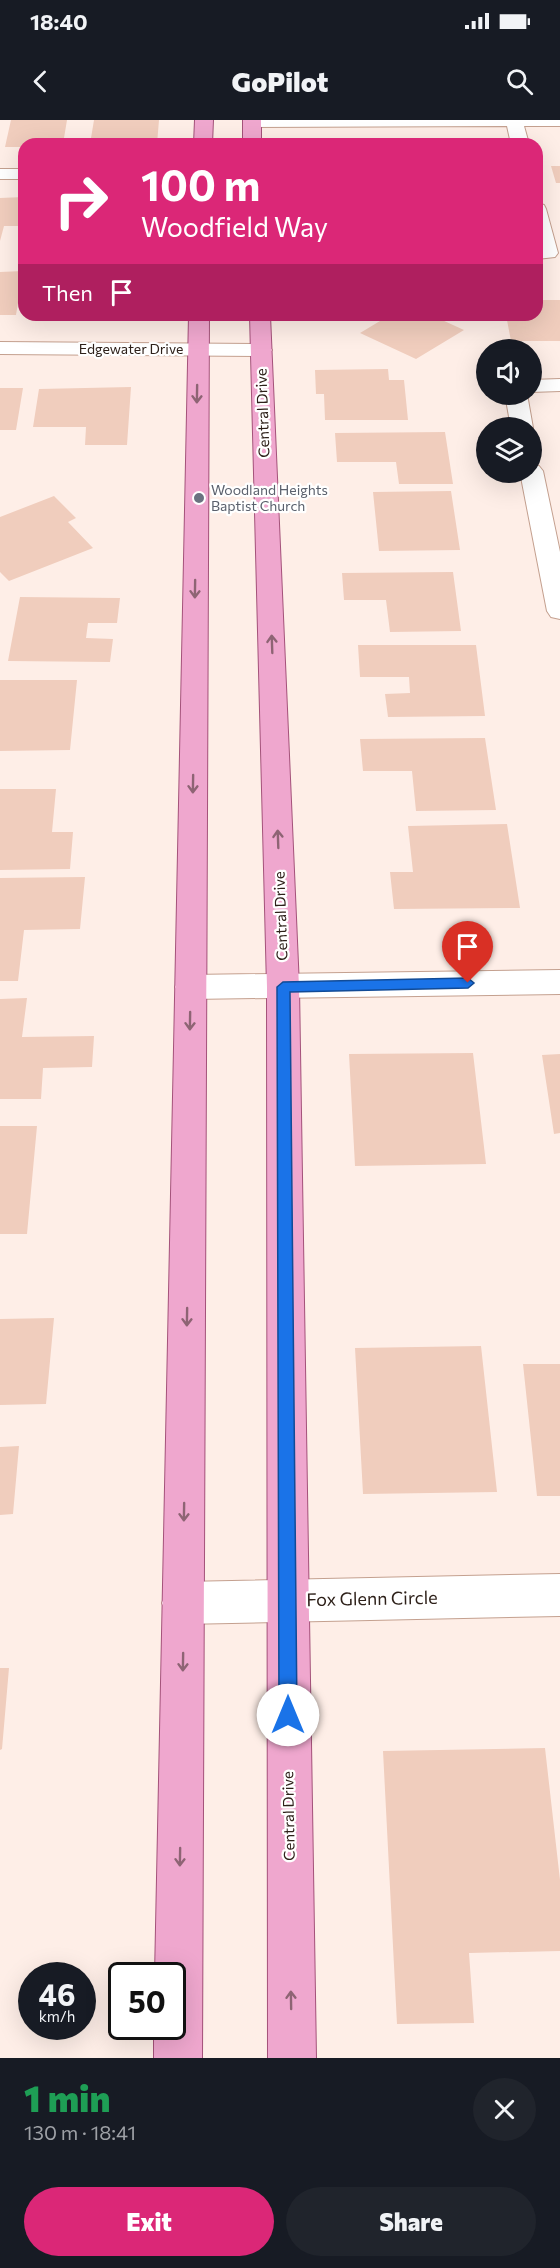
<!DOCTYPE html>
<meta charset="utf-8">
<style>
body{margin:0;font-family:Commissioner,sans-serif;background:#20242c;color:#f1f3f6;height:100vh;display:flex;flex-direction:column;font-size:22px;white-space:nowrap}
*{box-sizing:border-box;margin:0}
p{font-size:20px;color:#9ea1a6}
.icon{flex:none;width:33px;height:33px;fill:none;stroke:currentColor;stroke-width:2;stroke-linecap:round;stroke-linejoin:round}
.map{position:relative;height:1938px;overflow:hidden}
.panel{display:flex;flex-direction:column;background:#171b24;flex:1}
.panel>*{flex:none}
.top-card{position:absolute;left:18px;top:18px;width:525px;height:183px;border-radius:18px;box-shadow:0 6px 24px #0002;background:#db2777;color:#fff;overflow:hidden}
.buttons{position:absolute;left:476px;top:219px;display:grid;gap:12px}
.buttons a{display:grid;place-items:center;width:66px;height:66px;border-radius:50%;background:#171b24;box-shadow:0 6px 24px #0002;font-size:30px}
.speed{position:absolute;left:18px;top:1842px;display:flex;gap:12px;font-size:30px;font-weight:700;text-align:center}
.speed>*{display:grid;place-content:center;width:78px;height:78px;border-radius:50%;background:#171b24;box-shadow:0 6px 24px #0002;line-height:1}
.speed small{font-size:15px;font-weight:400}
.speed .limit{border:3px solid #111;border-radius:9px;background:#fff;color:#111}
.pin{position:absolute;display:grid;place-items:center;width:51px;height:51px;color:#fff;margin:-62px -26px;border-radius:50% 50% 50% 0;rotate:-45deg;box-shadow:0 0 6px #0007}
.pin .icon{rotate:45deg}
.me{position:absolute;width:66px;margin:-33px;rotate:0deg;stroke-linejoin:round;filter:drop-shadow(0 0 4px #0008)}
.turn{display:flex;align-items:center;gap:21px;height:126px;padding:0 24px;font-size:27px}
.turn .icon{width:78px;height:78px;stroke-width:2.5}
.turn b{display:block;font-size:42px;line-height:51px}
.then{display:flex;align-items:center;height:57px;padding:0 24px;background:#0003;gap:12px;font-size:22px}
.round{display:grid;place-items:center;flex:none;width:63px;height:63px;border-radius:32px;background:#20242c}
.summary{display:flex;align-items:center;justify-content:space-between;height:102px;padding:0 24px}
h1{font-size:36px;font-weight:800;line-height:45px;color:#1e9e55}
.primary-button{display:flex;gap:12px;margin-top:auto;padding:12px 24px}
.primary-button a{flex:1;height:69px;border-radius:36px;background:#db2777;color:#fff;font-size:24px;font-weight:800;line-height:69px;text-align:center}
.primary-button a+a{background:#20242c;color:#f1f3f6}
.status{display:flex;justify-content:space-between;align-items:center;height:42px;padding:0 30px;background:#171b24;direction:ltr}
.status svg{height:16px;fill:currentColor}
header{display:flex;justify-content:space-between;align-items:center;height:78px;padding:0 24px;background:#171b24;font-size:27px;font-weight:800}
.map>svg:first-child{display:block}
.building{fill:#f0cdbd}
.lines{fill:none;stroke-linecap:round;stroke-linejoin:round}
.minor-casing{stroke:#c4a08f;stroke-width:2}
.major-casing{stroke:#a4527a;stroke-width:2}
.minor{fill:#fff;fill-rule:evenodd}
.major{fill:#efa7ce;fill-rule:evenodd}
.oneway{stroke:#8e6474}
.route{fill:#1a73e8;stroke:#114b97;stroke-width:1.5}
.worship-dot{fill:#6b7280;stroke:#fff;stroke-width:2}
.labels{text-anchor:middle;stroke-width:4.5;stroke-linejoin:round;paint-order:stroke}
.far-street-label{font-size:14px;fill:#2e211a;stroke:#fff}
.far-worship-label{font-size:14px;fill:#5b616d;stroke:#fff;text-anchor:start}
.street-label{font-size:15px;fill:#2e211a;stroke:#fff}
.near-street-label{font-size:18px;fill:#2e211a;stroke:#fff}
</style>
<div class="status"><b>18:40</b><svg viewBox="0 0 49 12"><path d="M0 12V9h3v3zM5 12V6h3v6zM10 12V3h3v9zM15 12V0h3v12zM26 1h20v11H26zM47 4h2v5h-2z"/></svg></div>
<header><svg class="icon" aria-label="back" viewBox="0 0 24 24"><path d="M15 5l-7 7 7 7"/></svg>GoPilot<svg class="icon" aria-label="search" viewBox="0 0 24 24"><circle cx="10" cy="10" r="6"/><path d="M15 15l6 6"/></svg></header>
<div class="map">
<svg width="560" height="1938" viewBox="0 0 560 1938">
<rect width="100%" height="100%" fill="#feeee7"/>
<!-- building -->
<path class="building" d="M11,0H67L63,24H24V27H5Z
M94,0H159L157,24H90Z
M551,46H560V63H556Z
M24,77V106H4L0,121V78Z
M23,151L16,195H0V152Z
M537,180H560V221H511L506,195H537Z
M380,195H431L464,210L416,239L360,213L385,198Z
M388,249L389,260H404L408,300H325L324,274H316L315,250Z
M131,267L127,325H85L86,307H33L39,269Z
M0,268H23L16,310H0Z
M445,312L453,364H399L396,342H337L335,313Z
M451,371L460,430L379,431L373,372Z
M54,376L76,398L68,402L93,428L9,461L0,452V397Z
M453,452L461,511L390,512L386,480H344L342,453Z
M20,477L120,478L117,503H88L86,518L113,519L110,542L8,541Z
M358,525H476L485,596L388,597L385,574L410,573L409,557H360Z
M0,560H77L70,630L0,631Z
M485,618L496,690L416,691L412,651H363L360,619Z
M0,669H56L52,712H73L70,749L0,750Z
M507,704L520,788L394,789L390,752H413L408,706Z
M85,757L80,809L24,810L18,861H0V758Z
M27,878L22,917L94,916L92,947L43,948L41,979H0V879Z
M473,933L486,1044L355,1046L349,934Z
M560,934V1013L554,1014L542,935Z
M0,1006H37L27,1114H0Z
M54,1198L46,1284L0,1285V1199Z
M481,1226L497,1372L363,1374L355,1228Z
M523,1244H560V1376H537Z
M19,1326L13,1394L0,1395V1327Z
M0,1548H9L2,1629L0,1630Z
M545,1628L560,1760V1831L469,1833L474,1903L397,1904L383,1631Z"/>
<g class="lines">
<!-- minor casing -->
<g class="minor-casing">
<path id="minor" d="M245,0H560V6H524L529,24H511L507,6L252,7L246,6Z
M0,49H24V59H0Z
M537,83L544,85L546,89L558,133L555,137L537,139Z
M0,222L261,224L268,226L272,230L268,234L261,236L0,234Z
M560,259V271L531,272V260Z
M505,274H527L533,308L531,311V308H511Z
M531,344L539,346L543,351L560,432V499L551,497L547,491L520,352H531Z
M560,850V874L191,879L180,876L175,867L180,858L191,855Z
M560,1454V1496L183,1504L168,1498L162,1483L168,1468L183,1462Z"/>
</g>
<!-- major casing -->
<g class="major-casing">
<path id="major" d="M195,0H213L212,24H194Z
M243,0H261V24H243Z
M189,195H209L202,1938H154V1906H172V1856H155Z
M250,195H270L299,867L316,1938H268L267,867Z"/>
</g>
<!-- minor -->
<use href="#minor" class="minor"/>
<!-- major -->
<use href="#major" class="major"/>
</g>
<!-- one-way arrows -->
<defs><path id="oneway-shaft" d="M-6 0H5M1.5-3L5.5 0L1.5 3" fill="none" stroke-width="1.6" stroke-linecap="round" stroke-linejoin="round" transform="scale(1.5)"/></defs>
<g class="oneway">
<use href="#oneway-shaft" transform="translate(197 274) rotate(91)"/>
<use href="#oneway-shaft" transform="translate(195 469) rotate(91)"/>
<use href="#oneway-shaft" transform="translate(272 524) rotate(-92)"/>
<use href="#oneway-shaft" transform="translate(193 664) rotate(91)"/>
<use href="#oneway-shaft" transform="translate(278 719) rotate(-92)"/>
<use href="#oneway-shaft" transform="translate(190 901) rotate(91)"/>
<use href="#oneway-shaft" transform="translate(187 1197) rotate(91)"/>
<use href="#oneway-shaft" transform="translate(184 1392) rotate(91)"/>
<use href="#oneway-shaft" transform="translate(183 1542) rotate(91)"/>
<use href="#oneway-shaft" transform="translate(180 1737) rotate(91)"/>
<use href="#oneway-shaft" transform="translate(291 1880) rotate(-91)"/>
</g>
<!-- route -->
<path class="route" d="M468,858L474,863L468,868L290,872L297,1595L295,1601L288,1604L282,1601L279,1595L277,867L283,862Z"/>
<!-- markers -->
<circle class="worship-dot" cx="199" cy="378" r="6"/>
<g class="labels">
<!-- far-street labels -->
<g class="far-street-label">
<text x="131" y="234">Edgewater Drive</text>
</g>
<!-- far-worship labels -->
<g class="far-worship-label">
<text x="211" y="375">Woodland Heights<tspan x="211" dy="16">Baptist Church</tspan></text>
</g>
<!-- street labels -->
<g class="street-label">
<text transform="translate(263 293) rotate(-92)" y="5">Central Drive</text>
<text transform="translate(281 796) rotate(-92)" y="5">Central Drive</text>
<text transform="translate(289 1696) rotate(-91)" y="5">Central Drive</text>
</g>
<!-- near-street labels -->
<g class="near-street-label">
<text transform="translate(372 1479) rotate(-1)" y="6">Fox Glenn Circle</text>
</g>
</g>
</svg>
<div class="buttons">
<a><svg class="icon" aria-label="sound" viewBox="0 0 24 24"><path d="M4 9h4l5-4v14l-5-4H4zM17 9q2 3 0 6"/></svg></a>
<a><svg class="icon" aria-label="layers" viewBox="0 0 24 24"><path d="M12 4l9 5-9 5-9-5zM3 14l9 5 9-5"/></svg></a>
</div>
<div class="speed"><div>46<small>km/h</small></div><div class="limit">50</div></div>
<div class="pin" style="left:468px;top:863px;background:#d93025"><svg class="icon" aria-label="arrive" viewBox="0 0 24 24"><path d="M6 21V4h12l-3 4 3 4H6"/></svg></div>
<svg class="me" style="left:288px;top:1595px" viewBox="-20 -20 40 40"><circle r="19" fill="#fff"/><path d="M0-13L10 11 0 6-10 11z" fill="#1a73e8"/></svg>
<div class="top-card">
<div class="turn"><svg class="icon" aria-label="right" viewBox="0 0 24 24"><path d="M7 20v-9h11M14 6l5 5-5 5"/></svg><div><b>100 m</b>Woodfield Way</div></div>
<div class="then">Then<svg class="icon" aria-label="arrive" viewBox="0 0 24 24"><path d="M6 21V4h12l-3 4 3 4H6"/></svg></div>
</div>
</div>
<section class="panel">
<div class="summary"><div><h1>1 min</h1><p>130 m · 18:41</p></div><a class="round"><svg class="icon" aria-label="close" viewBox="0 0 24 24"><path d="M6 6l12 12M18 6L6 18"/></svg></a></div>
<div class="primary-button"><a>Exit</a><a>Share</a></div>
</section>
